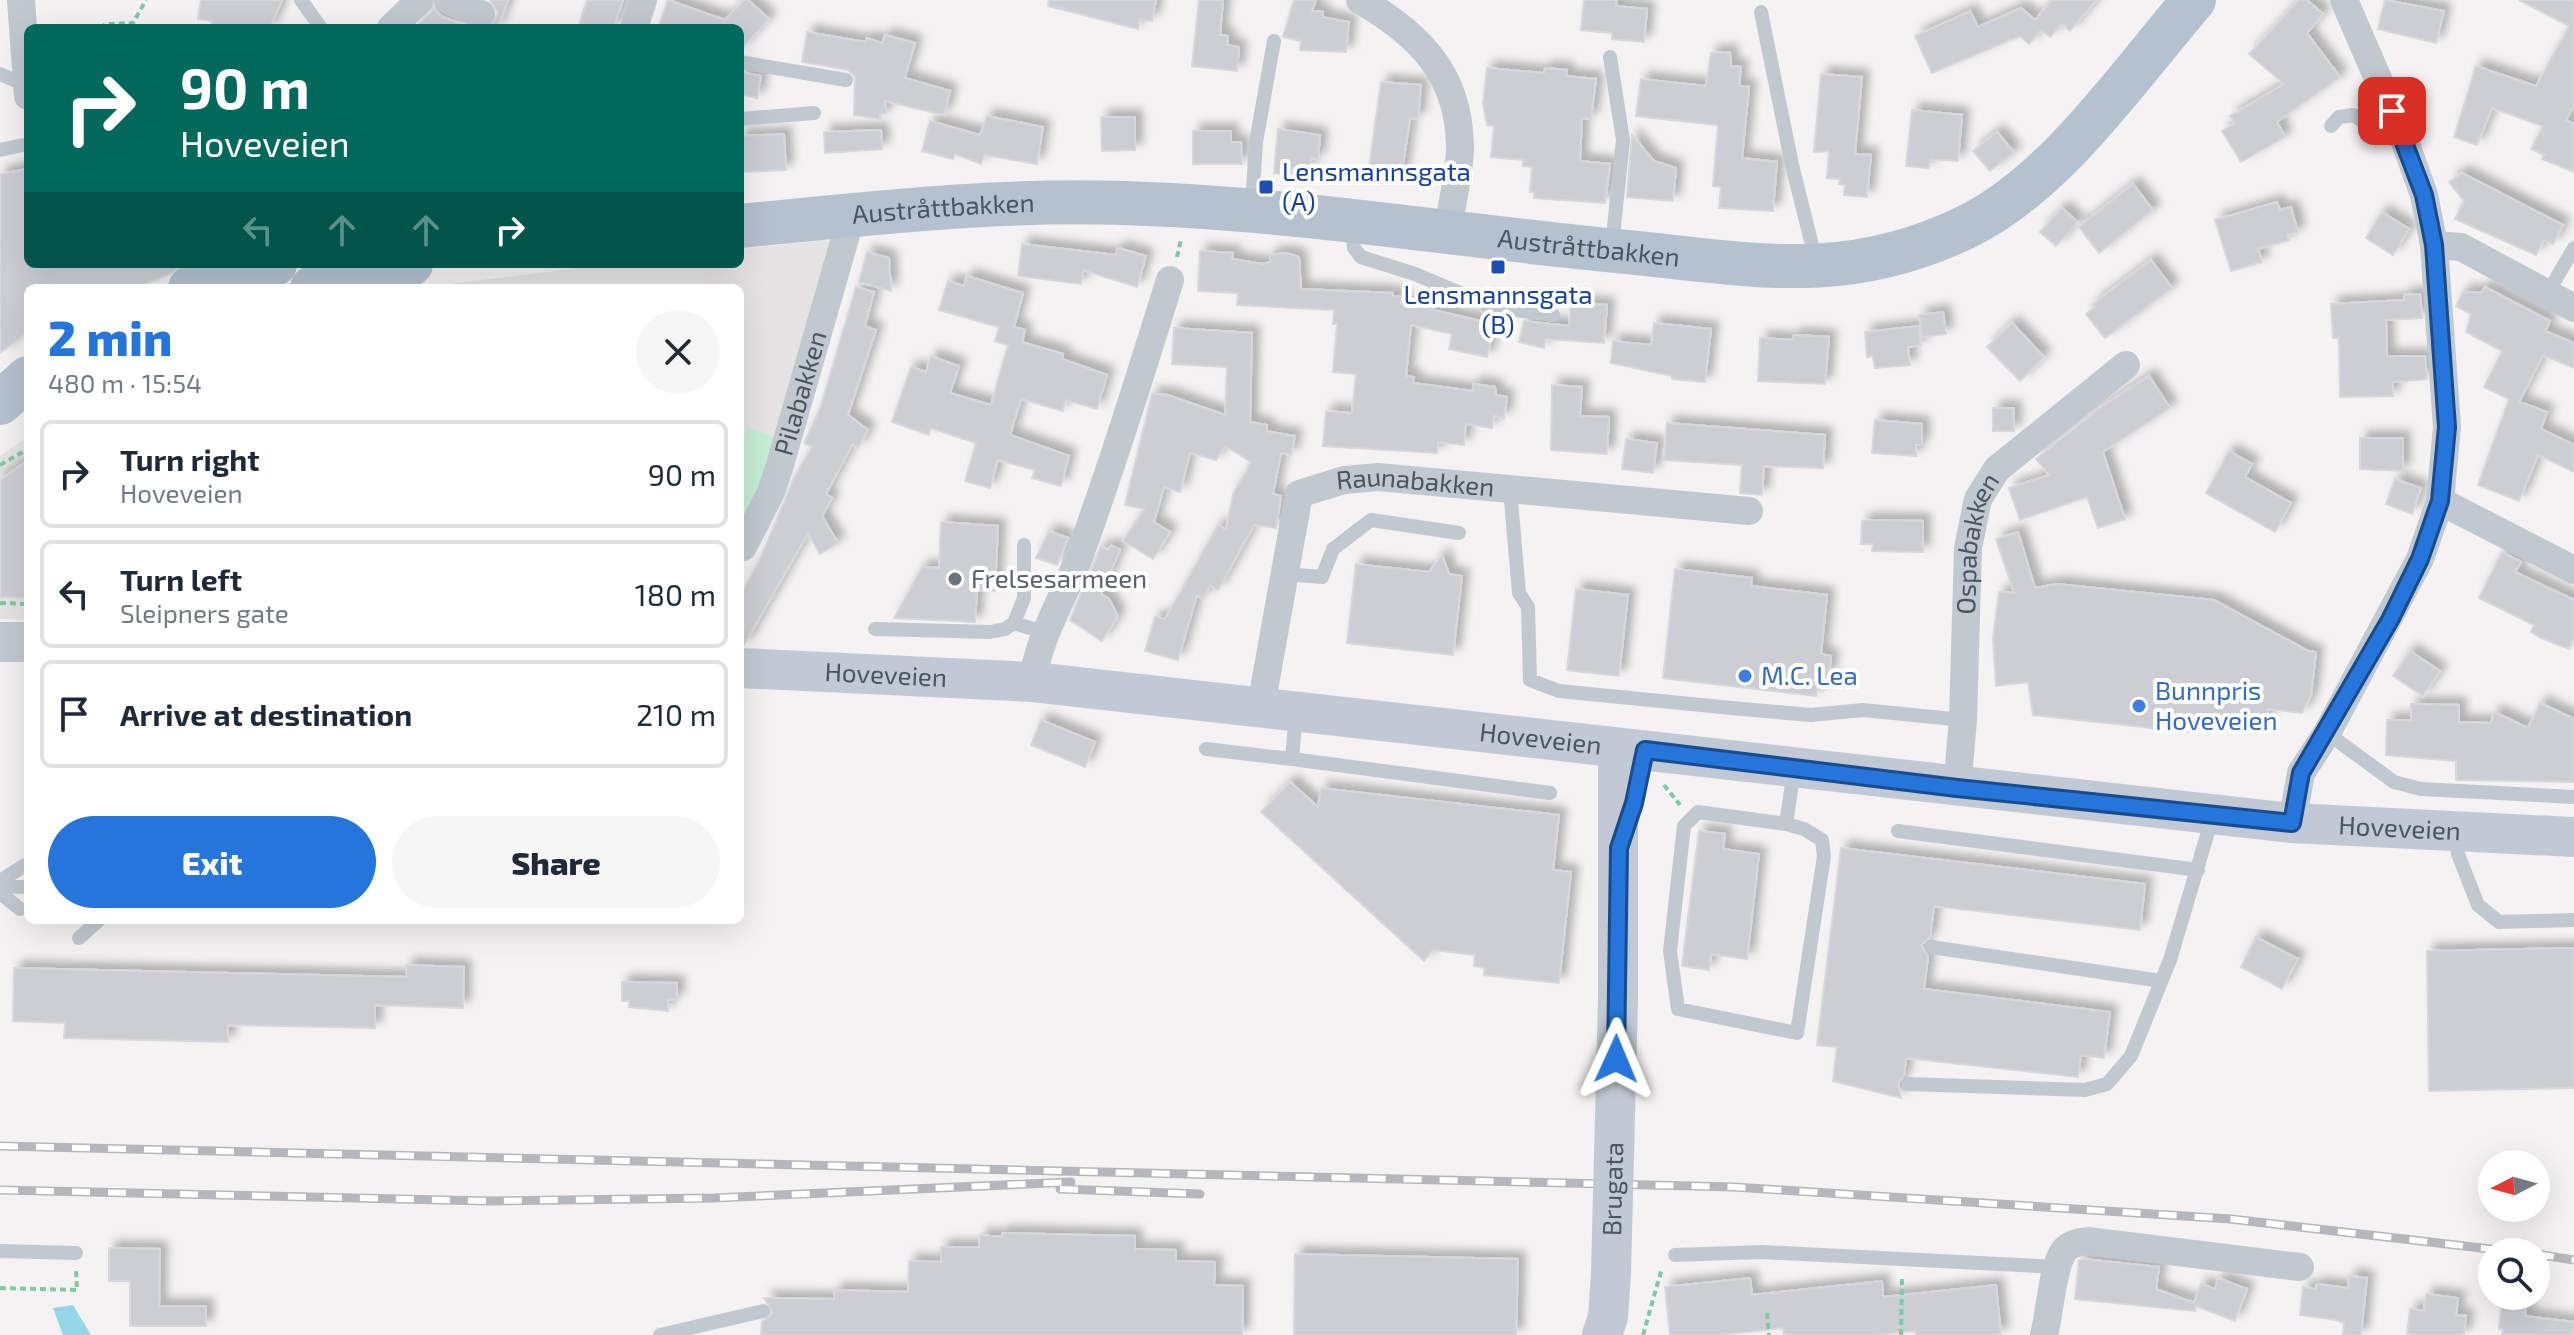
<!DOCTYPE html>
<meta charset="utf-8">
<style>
body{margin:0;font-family:"Exo 2",sans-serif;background:#f6f6f7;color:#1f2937;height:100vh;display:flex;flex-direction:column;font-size:30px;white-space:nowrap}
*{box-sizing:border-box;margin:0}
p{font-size:26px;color:#747a83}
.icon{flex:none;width:44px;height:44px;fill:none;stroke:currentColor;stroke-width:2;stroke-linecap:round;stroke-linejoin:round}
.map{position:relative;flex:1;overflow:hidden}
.panel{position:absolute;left:24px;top:284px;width:720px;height:640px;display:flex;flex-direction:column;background:#fff;border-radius:12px;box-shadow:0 8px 32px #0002}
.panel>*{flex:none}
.guide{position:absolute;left:24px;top:24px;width:720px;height:244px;border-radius:12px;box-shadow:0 8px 32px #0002;background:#00695c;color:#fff;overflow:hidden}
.needle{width:52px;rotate:264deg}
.controls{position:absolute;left:2478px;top:1150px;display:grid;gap:16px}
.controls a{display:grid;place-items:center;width:72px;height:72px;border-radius:50%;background:#fff;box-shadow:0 8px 32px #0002;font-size:40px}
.pin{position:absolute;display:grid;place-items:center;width:68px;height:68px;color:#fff;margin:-34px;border-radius:16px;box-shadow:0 4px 12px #0006}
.me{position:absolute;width:88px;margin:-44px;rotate:1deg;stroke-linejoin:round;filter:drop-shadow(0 0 6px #0008)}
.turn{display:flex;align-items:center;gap:28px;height:168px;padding:0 24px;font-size:36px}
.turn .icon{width:104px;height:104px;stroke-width:2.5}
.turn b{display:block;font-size:56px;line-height:68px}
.lanes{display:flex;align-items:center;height:76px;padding:0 24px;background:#0003;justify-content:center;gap:40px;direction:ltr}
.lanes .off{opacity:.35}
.round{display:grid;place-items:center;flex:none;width:84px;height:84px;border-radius:42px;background:#f6f6f7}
.summary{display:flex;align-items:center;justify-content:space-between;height:136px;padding:0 24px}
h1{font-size:48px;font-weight:800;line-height:60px;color:#2575db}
.button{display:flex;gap:16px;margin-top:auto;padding:16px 24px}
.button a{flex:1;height:92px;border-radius:48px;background:#2575db;color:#fff;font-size:32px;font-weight:800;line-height:92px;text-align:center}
.button a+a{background:#f6f6f7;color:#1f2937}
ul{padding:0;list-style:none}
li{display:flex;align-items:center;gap:24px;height:108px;margin:0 16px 12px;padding:0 8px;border:4px solid #e0e1e3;border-radius:12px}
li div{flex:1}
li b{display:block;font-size:30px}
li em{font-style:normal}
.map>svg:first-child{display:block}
.education{fill:#e5e3e4}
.green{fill:#c4eed4}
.water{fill:#94d7e8}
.building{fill:#ccced4;stroke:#d7d8dd;stroke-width:2;filter:url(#shadow)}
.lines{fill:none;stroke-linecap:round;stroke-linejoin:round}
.path{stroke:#7ecaa4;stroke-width:4;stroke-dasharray:6 4;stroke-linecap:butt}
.lane{stroke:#c1c9d0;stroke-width:14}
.street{stroke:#c1c9d0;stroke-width:28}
.secondary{stroke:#c1cad4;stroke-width:40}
.primary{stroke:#b4c1cf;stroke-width:44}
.rail-casing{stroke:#b5b7bc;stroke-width:9}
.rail{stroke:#fff;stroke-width:6;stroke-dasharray:18;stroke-linecap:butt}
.secondary-bridge{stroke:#c1cad4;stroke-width:40}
.route-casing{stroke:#184c8e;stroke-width:20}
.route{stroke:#2575db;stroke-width:14}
.transit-dot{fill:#1a4fb4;stroke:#fff;stroke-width:3}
.worship-dot{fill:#6b7280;stroke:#fff;stroke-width:3}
.shop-dot{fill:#3f7fe0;stroke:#fff;stroke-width:3}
.labels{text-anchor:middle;stroke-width:8;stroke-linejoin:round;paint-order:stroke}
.transit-label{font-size:26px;fill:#164399;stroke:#fff;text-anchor:start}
.street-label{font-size:26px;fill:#4b555f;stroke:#fff}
.worship-label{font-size:26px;fill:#5b616d;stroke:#fff;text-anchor:start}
.shop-label{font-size:26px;fill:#366cbe;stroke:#fff;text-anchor:start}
</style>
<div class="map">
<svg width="2574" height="1335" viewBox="0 0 2574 1335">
<defs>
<filter id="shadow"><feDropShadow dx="7" dy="-7" stdDeviation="4" flood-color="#0004"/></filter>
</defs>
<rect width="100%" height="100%" fill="#f4f2f2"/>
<!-- education -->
<path class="education" d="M831,240L766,484L740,534V288H417L611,264H740V249Z
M28,436V620L0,619V456Z"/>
<!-- green -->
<path class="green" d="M747,428L771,436L776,445L740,529V451Z"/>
<!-- water -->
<path class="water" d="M73,1305L91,1335H63L53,1308Z"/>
<!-- building -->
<path class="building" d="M201,0H282L270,28H211L212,21L198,19Z
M490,0H508L497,28H490L498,13Z
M587,0H623L613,28H578Z
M668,0L725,20L744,0H748L769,19L740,50V28H658Z
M1049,0H1156L1152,21L1140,19L1138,29L1048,6Z
M1199,0H1223L1220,35L1228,36L1227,45L1239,47L1237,71L1192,66Z
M1294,0H1316L1312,11L1323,12L1322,17L1349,22L1346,52L1300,50L1301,41L1283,37Z
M1584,0H1617L1616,6L1647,9L1644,42L1612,39V33L1581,30Z
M2052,0H2096L2070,31L2062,24L2050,37L2041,30L2029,44L2020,36L1932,73L1915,36L1970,11L1978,27L2021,8L2035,20Z
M2299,0H2307L2323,14L2307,33L2340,77L2277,122L2285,137L2241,162L2222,131L2235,123L2230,116L2284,84L2249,54Z
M2385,0L2444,11L2436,43L2378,29Z
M2519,0H2574V106L2566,120L2574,124V172L2542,159L2544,155L2531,149L2543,126L2492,108L2477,145L2454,137L2476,66L2536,86L2569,26Z
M434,9L441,16L470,28H415Z
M807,32L866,42L867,38L882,43L885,35L915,43L905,78L950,91L944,115L885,101L886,113L880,114V119L854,115L855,76L848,70L802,62Z
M1730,52L1731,66L1741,67L1739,86L1749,87L1742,158L1777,162L1773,211L1719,208L1721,187L1713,186L1718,125L1636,116L1641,79L1706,86L1711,53Z
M1487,68L1544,73L1545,68L1567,70L1566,76L1596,79L1591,119L1582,118L1580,161L1610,164L1605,203L1534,198V192H1530L1532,167L1523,166V160L1491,157L1494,126L1487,125L1483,104Z
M740,72L761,76L757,98L740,94Z
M1821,74L1862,77L1855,154L1871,155L1867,197L1844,195L1845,185L1839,184L1840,179L1827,178L1829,151L1814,152Z
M1381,82L1421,85L1418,119L1410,118L1401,178L1368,175Z
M1912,110L1962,115L1958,161L1930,159L1929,168L1906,166Z
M987,116L1043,127L1037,164L984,155L981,164L955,154L953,159L922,151L930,121L980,135Z
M1101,117H1135V150L1102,151Z
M1278,129L1320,135L1318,159L1311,158L1310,169L1293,168L1292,175L1274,173Z
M881,130L882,149L825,153L824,132Z
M1193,131H1231V142H1241L1242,164H1193Z
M1997,132L2014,152L1990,171L1973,151Z
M784,134L786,170L740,172V136Z
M1632,135L1654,161L1676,168L1673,201L1627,197Z
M28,169V264H183L170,274L135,288H28V332L0,353V174Z
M2462,173L2563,225L2553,244L2544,240L2536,255L2455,219L2464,201L2449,182Z
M2133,184L2153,210L2099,253L2079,227Z
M2277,202L2280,210L2291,207L2298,232L2287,235L2289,240L2258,249L2262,262L2231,271L2215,220Z
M2062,208L2078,222L2056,246L2040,232Z
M2382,212L2409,229L2393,255L2366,238Z
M1022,244L1116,255L1118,248L1146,256L1137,287L1083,270L1081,284L1018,276Z
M1200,251L1233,253L1232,259L1263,264L1270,262V255L1287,253L1299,257L1301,289L1393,293V296L1402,297L1401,303L1433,305V310L1494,324L1487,357L1449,349L1452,334L1411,325L1406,376L1414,377L1413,383L1473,391V384L1495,387L1496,395L1507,397L1504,418L1494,416L1492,428L1466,424L1464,445L1438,442L1437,453L1323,446L1326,411L1352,413L1356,374L1333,372L1337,324H1333L1334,310L1237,305L1238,293L1198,291Z
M867,252L889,258L891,291L859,282Z
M2151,260L2172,288L2105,338L2086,314L2095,307L2093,304Z
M967,276L1023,293L1014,327L1025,330L1022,342L1063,354L1062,359L1107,375L1097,409L1066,400L1063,411L1021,399L1010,435L1069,456L1061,486L1032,478L1035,470L998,460L990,488L965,481L976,443L931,428L929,435L892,422L911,367L926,372L931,356L959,366L950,393L991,405L1008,345L995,341L999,327L939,310L948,281L964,286Z
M856,287L874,292L865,326L876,330L848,415L868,430L858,448L852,445L826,494L832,498L822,516L838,543L820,554L808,533L744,645H740V597L761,557L794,478L812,447L804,443L820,409Z
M2485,287L2550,321L2545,331L2574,343V368L2543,355L2519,402L2547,412L2541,429L2574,445V472L2538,455L2519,501L2478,485L2509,399L2484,387L2502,351L2466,332L2471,314L2456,306L2463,292H2482Z
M2420,294L2422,318L2386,320L2387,356H2425L2427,379L2393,382V396L2340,397L2339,338H2333L2331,304L2404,300V295Z
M1571,303L1607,305L1604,343L1546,339L1544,348L1519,342L1524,321L1569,326Z
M1943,312L1946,334L1922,337L1919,315Z
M1654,323L1711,329L1705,382L1672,379V376L1611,363L1613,341L1651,345Z
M2012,323L2044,357L2020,381L1987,347Z
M1919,326L1921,345L1908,347L1910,365L1875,368L1873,356L1867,357L1865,332Z
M1174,328L1252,333L1250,422L1267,425L1266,431L1295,436L1291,455L1281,453L1273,494L1281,496L1276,528L1254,525L1218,590L1210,585L1203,599L1197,595L1178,660L1145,651L1155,617L1165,619L1218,525L1226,529L1233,494L1251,462L1225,446L1216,460L1190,453L1180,492L1164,487L1154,522L1170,532L1153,559L1123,541L1144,509L1125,505L1152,394L1168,395L1225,415L1227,367L1172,364Z
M1794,335L1829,337L1825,384L1758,381L1760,338L1793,340Z
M2149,376L2170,408L2103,452L2125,519L2098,528L2087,497L2020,520L2009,488L2049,475L2036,459L2101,407Z
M1552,385L1582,387L1580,416L1609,417L1607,454L1551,450Z
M1993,408H2014V431H1993Z
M1875,420L1922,424V445H1916V456L1872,453Z
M1667,423L1825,435L1823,468L1764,466L1762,495L1740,493L1742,465L1664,460Z
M2360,438H2403V471L2360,469Z
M1626,439L1657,443L1653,473L1622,469Z
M2229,451L2252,464L2245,477L2291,503L2275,532L2206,493Z
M28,460V598L0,597V480Z
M2395,479L2421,488L2412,514L2386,504Z
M1873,520L1923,521V552L1872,551L1873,544H1861L1862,521Z
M941,522L998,526L995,591H977L975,622L894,618L922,567L939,568Z
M1049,531L1068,538L1057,565L1036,558Z
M2018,532L2035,588L2057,584L2214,600L2308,651L2316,652L2311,696L2302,713L2268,709L2266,723L2191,715L2189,732L2033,715L2028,682L1996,686L1993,638L1999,592L2014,593L1996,539Z
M1111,545L1120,550L1101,594L1109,599L1118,616L1102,641L1070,620L1101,546L1108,550Z
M2502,552L2521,562L2515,572L2574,600V638L2569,649L2541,638L2531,632L2534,625L2479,598Z
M1442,555L1449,574L1462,576L1453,655L1347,643L1356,564L1429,572Z
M1675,569L1752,578L1751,586L1827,595L1821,654L1831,656L1829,676L1819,675L1816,696L1663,678Z
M1576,589L1628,595L1619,676L1567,670Z
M2410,651L2440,671L2423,696L2393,676Z
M2540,703L2574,719V782L2456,780V761L2386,755L2387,720H2411V704L2459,705V722L2491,723L2494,712L2528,728Z
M1041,720L1095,742L1085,767L1031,745Z
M1290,782L1318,807L1321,788L1559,815L1553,870L1571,872L1559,983L1484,975L1485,968L1474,966L1475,955L1433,950L1424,961L1261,812Z
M1699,831L1725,834L1723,849L1759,854L1747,959L1711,954L1709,970L1682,966Z
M1841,848L2145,884L2140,930L1934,906L1930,937L1921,945L1928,956L1924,989L2110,1012L2104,1058L2081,1055L2078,1077L1906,1058L1904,1075L1898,1083L1901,1098L1833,1081L1837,1047L1817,1045Z
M2256,937L2298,959L2282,989L2241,967Z
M2574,948V1088L2429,1091L2427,951Z
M406,965L464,967L463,1008L375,1005V1028L228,1025V1042L64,1038L65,1023L13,1021L14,968L406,977Z
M622,982L677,983V1000H668V1011L629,1007V1001H622Z
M1002,1233L1135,1236V1249L1176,1250V1261L1215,1262L1214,1285L1243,1286L1242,1335H761L762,1322L773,1313L764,1298L834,1299L835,1290L908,1292L909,1261L941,1262V1247H979L980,1235L1002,1237Z
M109,1248L160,1249L159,1306H206V1326H130V1281H109Z
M1295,1254L1518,1259L1516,1335H1294Z
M2083,1259L2159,1267L2156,1289L2194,1303L2201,1284L2215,1289L2218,1278L2247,1289L2235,1321L2196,1306L2195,1311L2075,1299L2079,1260Z
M2349,1276L2367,1278L2361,1335H2343L2344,1323L2336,1320L2300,1315L2303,1287L2316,1289L2317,1284L2348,1288Z
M1750,1278L1752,1295L1882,1281L1883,1297L1996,1285L2001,1335H1916L1915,1331L1876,1335H1784L1783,1328L1720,1335H1670L1665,1287Z
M2426,1294L2458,1298L2456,1315L2466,1316L2464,1335H2407L2410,1309L2424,1311Z
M2502,1301L2526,1304L2525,1316L2574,1322V1335H2502L2503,1329H2499Z"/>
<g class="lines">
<!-- path -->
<path class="path" d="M100,28L106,24L133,23L146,0
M1177,257L1181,239
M0,465L28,449
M0,603L28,604
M1664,785L1680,805
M0,1288L77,1290L76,1269
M1767,1313L1769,1335
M1643,1335L1662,1268
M1901,1335L1902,1278"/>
<!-- lane -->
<path class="lane" d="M301,0L321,28
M1761,12L1792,165L1816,261
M1610,57L1623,140L1612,246
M740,62L846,80
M0,74L26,85
M740,119L814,113
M2331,126L2339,117L2353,115C2370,124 2385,144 2404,139
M0,150L28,144
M1252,206L1256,142L1274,41
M1352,227L1354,248L1361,257L1415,274L1493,307L1553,315
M2547,294L2574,248
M1510,489L1519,593L1528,607L1530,680L1559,691L1742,709L1811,715L1863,710L1963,720
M1024,545V598L1014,623L1046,633
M1285,574L1322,577L1333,549L1371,520L1459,533
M875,629L990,632L1005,629L1014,623
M1296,713L1292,759L1550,793
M2327,733L2394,782L2421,789L2574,797
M1206,749L1292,759
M1786,824L1804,829L1822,840L1824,856L1797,1033L1678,1009L1670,951L1684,826L1698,812L1786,824L1794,770
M1898,831L2198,870
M2456,834L2458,854L2478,905L2499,922L2574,920
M0,881L25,865
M0,886L28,887
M0,893L20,909
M79,938L99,920
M1931,947L2161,981
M1908,1084L2085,1090L2107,1084L2131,1056L2170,960L2213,815
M0,1251L76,1253
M1675,1255L1762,1252L2058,1267
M660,1335L763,1311"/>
<!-- street -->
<g class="street">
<path d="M21,0L28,96"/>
<path d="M448,0L481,14"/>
<path d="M1360,0C1419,34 1459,74 1460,146C1460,174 1451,204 1448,232"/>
<path d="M391,28L420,0"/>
<path d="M634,28L643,0"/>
<path d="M2434,245L2461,247L2574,308"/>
<path d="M2440,501L2574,570"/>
<path id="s1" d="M740,547H743L771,492L780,465L846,235"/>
<path d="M1033,682C1037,639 1064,598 1079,557C1112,466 1141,373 1170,280"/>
<path id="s2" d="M1261,706L1299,494L1344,480L1378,477L1749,511"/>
<path id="s3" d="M1957,788L1963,720L1968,548L1978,499L1997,469L2126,365"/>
<path d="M2292,823L2301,773L2327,733L2420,559L2440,501L2447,427L2434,245L2424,195L2404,139L2344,0"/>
<path d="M2044,1335C2050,1314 2052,1267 2064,1251C2070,1243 2080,1242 2088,1241L2300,1267"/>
</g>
<!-- secondary -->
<g class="secondary">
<path d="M0,642H28"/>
<path id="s4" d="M740,668L1033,682L2292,823L2574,837"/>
<path d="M1618,998V749"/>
<path d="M1602,1335L1608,1317L1611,1273"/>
</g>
<!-- primary -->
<g class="primary">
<path id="s5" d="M740,226C875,213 1011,197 1147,204C1301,210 1454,235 1607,250C1739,262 1841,289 1968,226C2058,181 2129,75 2194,0"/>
<path d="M190,288L275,264"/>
<path d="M312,288L411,264"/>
<path d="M0,403L28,378"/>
</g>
<!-- rail casing -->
<g class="rail-casing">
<path id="rail" d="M0,1146L1734,1187L2231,1219L2516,1252
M1060,1189L1200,1194
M0,1190L488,1201L714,1198L1071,1182
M2536,1254L2574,1260"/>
</g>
<!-- rail -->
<use href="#rail" class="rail"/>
<!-- secondary-bridge -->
<path class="secondary-bridge" id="s6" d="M1611,1273L1618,998"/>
</g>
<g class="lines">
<!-- route casing -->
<g class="route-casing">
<path id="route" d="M1616,1059L1619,848L1634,803L1645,750L1957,788L2292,823L2301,773L2390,620L2420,559L2440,501L2447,427L2434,245L2424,195L2392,111"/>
</g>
<!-- route -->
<use href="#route" class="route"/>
</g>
<!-- markers -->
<g class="transit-dot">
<rect x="1258" y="179" width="16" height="16" rx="4"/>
<rect x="1490" y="259" width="16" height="16" rx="4"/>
</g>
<circle class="worship-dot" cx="955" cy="579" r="8"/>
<g class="shop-dot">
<circle cx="1745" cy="676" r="8"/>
<circle cx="2139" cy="706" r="8"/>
</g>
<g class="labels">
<!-- transit labels -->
<g class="transit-label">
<text x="1282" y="181">Lensmannsgata<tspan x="1282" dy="30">(A)</tspan></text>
<text x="1498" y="304" text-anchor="middle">Lensmannsgata<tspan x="1498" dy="30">(B)</tspan></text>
</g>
<!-- street labels -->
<g class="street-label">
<text dy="9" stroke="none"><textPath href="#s5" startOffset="204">Austråttbakken</textPath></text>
<text dy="9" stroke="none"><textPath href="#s5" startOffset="852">Austråttbakken</textPath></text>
<text dy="9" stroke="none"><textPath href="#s1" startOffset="168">Pilabakken</textPath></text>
<text dy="9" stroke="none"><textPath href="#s2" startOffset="334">Raunabakken</textPath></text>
<text dy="9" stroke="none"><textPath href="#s3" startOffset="246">Ospabakken</textPath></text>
<text dy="9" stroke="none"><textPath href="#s4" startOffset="146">Hoveveien</textPath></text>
<text dy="9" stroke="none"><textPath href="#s4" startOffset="804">Hoveveien</textPath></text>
<text dy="9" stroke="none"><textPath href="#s4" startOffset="1668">Hoveveien</textPath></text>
<text dy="9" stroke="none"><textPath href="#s6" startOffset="84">Brugata</textPath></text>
</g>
<!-- worship labels -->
<g class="worship-label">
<text x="971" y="588">Frelsesarmeen</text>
</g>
<!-- shop labels -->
<g class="shop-label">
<text x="1761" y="685">M.C. Lea</text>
<text x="2155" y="700">Bunnpris<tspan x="2155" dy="30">Hoveveien</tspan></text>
</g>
</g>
</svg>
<div class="controls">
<a><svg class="needle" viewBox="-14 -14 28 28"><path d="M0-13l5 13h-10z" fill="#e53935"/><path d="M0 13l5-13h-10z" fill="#747a83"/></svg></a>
<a><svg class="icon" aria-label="search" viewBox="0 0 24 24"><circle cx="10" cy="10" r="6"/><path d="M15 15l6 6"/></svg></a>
</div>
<div class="pin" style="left:2392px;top:111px;background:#d93025"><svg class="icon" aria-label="arrive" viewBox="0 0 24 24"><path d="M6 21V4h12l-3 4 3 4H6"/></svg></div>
<svg class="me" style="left:1616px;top:1059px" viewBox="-20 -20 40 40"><path d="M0-17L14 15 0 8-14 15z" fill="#2575db" stroke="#fff" stroke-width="4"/></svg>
<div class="guide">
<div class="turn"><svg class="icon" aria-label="right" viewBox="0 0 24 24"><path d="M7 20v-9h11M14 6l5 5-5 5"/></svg><div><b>90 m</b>Hoveveien</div></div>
<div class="lanes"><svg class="icon off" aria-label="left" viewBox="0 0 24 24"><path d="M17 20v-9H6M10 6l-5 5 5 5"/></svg><svg class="icon off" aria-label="ahead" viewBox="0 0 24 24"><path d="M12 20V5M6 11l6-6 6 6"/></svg><svg class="icon off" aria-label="ahead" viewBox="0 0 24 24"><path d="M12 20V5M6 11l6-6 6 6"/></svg><svg class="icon" aria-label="right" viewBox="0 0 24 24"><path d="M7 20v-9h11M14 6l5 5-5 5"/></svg></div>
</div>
<section class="panel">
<div class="summary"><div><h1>2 min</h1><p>480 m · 15:54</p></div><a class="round"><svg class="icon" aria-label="close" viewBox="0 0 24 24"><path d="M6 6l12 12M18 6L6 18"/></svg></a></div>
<ul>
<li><svg class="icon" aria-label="right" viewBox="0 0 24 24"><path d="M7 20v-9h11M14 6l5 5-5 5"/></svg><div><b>Turn right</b><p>Hoveveien</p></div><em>90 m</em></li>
<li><svg class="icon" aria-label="left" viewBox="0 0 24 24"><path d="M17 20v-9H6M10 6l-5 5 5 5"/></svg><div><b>Turn left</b><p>Sleipners gate</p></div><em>180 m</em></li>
<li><svg class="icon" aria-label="arrive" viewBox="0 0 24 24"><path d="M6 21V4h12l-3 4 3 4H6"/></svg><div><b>Arrive at destination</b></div><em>210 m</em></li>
</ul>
<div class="button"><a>Exit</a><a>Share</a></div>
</section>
</div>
